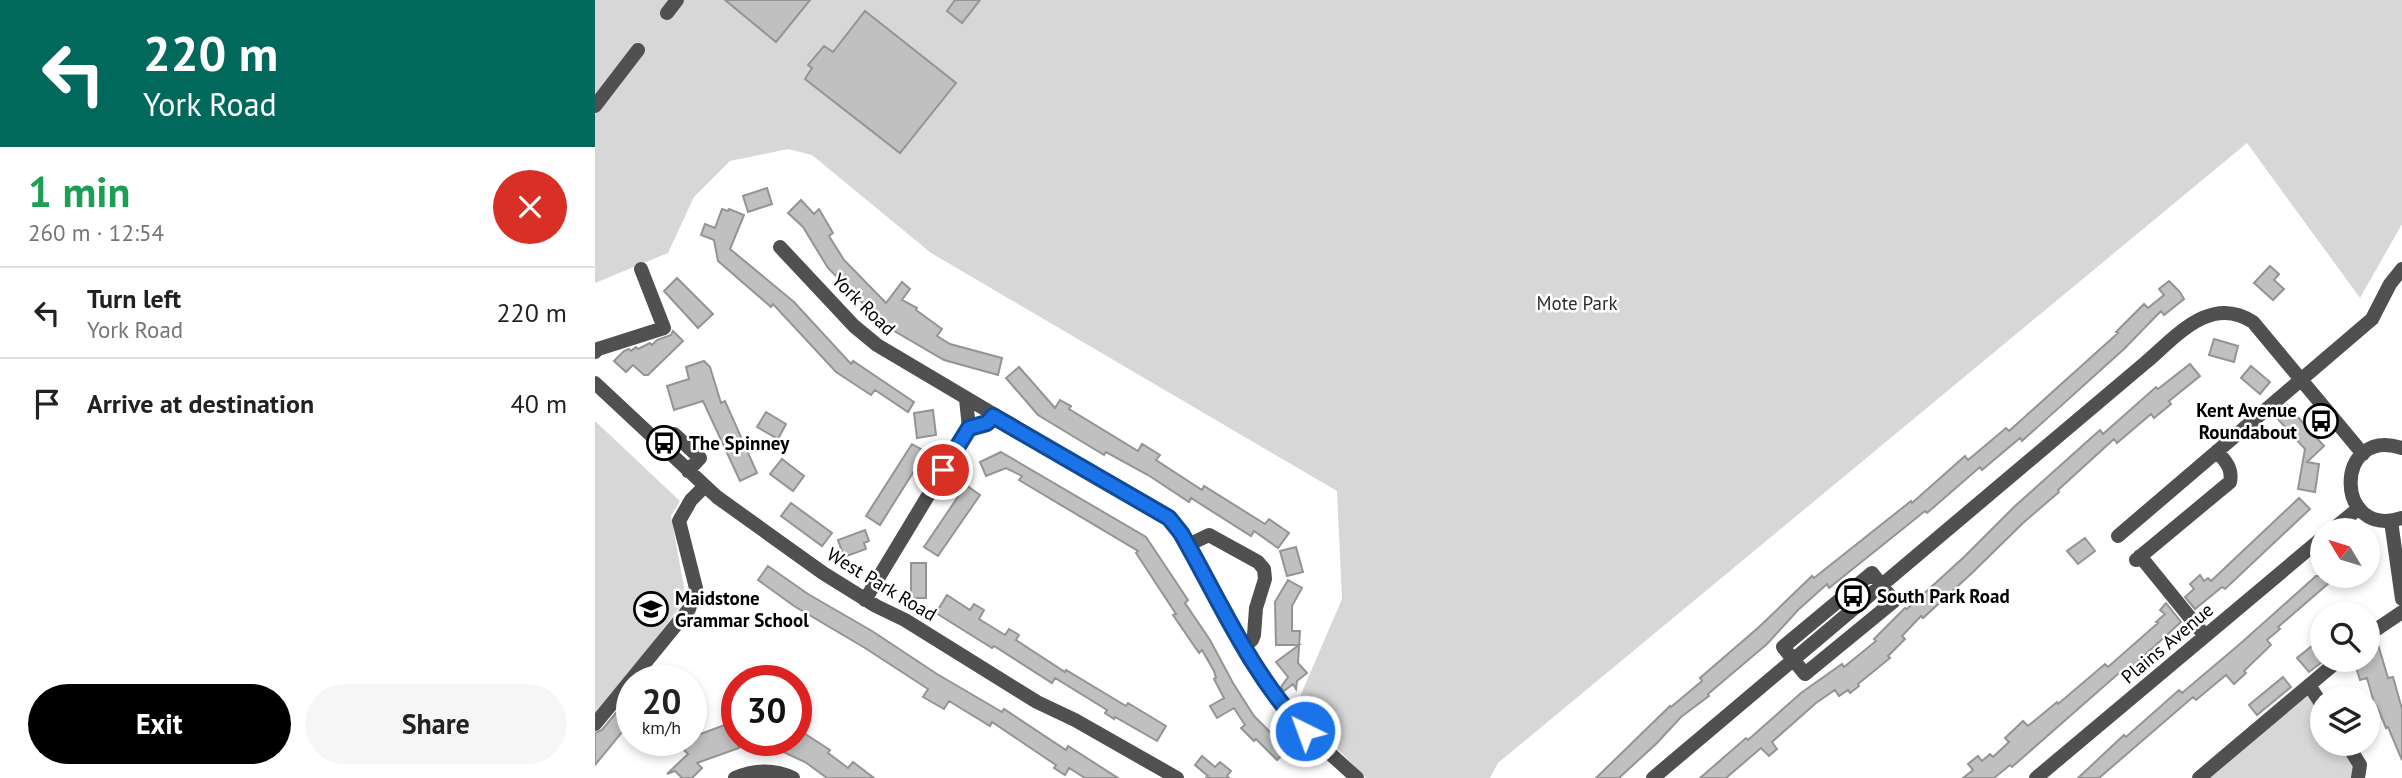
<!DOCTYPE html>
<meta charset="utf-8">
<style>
body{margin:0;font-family:"PT Sans",sans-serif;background:#f6f6f6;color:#222;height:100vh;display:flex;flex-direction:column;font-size:26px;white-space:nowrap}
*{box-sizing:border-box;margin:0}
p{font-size:23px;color:#767676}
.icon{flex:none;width:38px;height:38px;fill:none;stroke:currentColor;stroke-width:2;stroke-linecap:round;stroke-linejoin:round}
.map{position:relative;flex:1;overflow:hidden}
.panel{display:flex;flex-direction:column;background:#fff;width:595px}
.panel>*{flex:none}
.top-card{background:#00695c;color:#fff;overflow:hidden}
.needle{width:46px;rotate:308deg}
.buttons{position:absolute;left:1715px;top:518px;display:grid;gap:14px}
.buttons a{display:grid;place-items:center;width:70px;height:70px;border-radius:50%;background:#fff;box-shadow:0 4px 10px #0003;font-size:35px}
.speed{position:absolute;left:21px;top:665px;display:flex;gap:14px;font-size:35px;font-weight:700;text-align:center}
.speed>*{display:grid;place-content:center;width:91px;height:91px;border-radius:50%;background:#fff;box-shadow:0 4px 10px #0003;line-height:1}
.speed small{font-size:18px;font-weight:400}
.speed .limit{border:10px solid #d22;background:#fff;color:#111}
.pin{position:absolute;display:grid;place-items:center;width:60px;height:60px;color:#fff;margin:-30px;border:4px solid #fff;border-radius:50%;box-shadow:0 2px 7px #0007}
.me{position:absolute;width:77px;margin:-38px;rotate:318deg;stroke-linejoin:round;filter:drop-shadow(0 0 5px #0008)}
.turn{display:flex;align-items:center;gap:24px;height:147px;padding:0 28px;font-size:32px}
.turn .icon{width:91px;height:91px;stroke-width:2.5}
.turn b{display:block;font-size:49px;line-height:60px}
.round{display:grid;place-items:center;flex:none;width:74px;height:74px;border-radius:37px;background:#f6f6f6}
.headline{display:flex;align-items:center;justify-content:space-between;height:119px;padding:0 28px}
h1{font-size:42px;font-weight:700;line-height:52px;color:#1e9e55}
.primary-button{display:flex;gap:14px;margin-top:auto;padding:14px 28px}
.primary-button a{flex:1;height:80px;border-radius:42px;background:#000;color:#fff;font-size:28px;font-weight:700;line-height:80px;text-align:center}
.primary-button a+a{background:#f6f6f6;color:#222}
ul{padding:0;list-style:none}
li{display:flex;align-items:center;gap:21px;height:91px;padding:0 28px;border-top:2px solid #e0e0e0}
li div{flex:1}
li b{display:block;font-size:26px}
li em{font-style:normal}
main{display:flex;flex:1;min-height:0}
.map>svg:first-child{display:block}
.green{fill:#d7d7d7}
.building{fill:#c0c0c0;stroke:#949494;stroke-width:2}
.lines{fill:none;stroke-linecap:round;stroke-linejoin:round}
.minor{stroke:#505050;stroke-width:14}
.route-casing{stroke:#114b97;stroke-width:18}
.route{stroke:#1a73e8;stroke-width:12}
.labels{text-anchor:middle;stroke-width:5;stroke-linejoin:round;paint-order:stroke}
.park-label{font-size:19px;fill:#2e2e2e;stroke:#fff}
.street-label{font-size:19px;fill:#000;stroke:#fff}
.poi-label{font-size:19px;font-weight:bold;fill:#000;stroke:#fff;text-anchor:start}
</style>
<main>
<section class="panel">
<div class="top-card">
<div class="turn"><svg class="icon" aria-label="left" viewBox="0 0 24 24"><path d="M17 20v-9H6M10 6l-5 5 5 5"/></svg><div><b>220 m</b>York Road</div></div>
</div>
<div class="headline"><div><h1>1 min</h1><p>260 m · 12:54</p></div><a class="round" style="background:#d93025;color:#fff"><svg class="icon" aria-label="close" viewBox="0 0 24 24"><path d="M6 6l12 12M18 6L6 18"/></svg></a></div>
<ul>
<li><svg class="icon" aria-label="left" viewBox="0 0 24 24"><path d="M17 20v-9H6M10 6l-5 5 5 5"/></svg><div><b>Turn left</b><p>York Road</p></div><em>220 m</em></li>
<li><svg class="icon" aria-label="arrive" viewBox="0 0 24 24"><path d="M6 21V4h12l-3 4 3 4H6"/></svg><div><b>Arrive at destination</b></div><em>40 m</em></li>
</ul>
<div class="primary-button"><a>Exit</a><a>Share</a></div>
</section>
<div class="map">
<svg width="1807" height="778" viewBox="0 0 1807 778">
<rect width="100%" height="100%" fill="#fff"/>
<!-- green -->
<path class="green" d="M0,0H1807V224L1765,298L1652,143L903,763L895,778H771L701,706L747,599L742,491L336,253L217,155L193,149L135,161L99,197L73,253L0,283Z
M0,421L85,501L76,516L89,587L85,607L0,717Z
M1712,694L1727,716V744H1747L1762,766L1761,778H1614Z"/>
<!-- building -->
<path class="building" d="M130,0H215L181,42Z
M360,0H385L367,23L352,11Z
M270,11L361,83L305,153L210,79L217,68L213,65L229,46L238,52Z
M172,188L177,204L153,212L148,196Z
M206,200L219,214L224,209L238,233L234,236L249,260L291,303L307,282L315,289L307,300L322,308L321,310L347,329L342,336L355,344L407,358L403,375L349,360L289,325L233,268L208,227L193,213Z
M127,209L133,211L134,209L149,215L135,249L199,302L256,364L258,361L319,402L313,412L280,390L276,395L241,372L178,304L176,307L123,261L119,240L106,235L110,224L120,228Z
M1675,266L1684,274L1679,280L1689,289L1678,300L1659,283Z
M82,278L118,314L103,328L69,291Z
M1574,281L1585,292L1589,299L1569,315L1566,311L1529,349L1427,441L1425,438L1387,470L1385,467L1332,513L1330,511L1234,588L1232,584L1203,610L1172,644L1113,694L1114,696L1086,717L1062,743L1024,778H1001L1075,706L1076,707L1107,681L1105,678L1164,627L1217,576L1219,578L1316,501L1317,503L1370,456L1373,460L1411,428L1414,431L1523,333L1521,332L1549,304L1553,308L1569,295L1564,289Z
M78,331L88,341L53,375H49L38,365L31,372L19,361L29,351L34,349L36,351L41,347L43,349L55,343L57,345L62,340L76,335Z
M1619,339L1643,346L1639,362L1614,355Z
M109,361L115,367L126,403L130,401L162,473L145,481L108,401L79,410L72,386L94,379L91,367Z
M1595,364L1605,376L1574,401L1576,404L1559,418L1556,414L1522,443L1519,439L1463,490L1464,492L1428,523L1377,573L1328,618L1326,616L1307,636L1310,639L1293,656L1295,658L1263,684L1264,686L1255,693L1253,690L1244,696L1240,690L1221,703L1177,742L1182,749L1174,756L1166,748L1131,778H1105L1151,738L1153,740L1206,693L1247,664L1249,667L1281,641L1279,639L1310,608L1312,609L1369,557L1419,507L1505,430L1508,434L1561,387L1563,389Z
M1656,366L1675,382L1665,394L1646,378Z
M424,367L460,408L465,400L476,406L474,409L543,451L547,444L565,455L561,460L607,490L609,486L670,524L674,519L694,533L683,548L659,531L656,536L596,498L594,502L553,475L511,452L509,455L443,415L411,378Z
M1692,405L1729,446L1712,462L1724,464L1720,492L1703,489L1710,449L1679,415Z
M338,410L341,435L322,438L319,413Z
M171,412L191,424L183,439L162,427Z
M317,444L331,452L285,525L271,516Z
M406,452L551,537L593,600L590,603L615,640L638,683L659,716L675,732L678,730L693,749L682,760L661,739L659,741L646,728L650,725L639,708L622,718L615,706L629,698L619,679L621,678L619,671L607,650L604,653L578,615L581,614L541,553L543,551L424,480L427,476L411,468L391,476L385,462Z
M187,459L209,476L198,491L175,474Z
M371,485L385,495L343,556L329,547Z
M1704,498L1715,509L1630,589L1627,587L1600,609L1590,597L1599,589L1595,584L1605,575L1609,581L1613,578L1616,581Z
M196,503L237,533L227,546L186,516Z
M270,530L274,541L269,543L271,549L249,557L243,540Z
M1490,538L1500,551L1483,564L1472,551Z
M701,547L708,572L692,576L685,551Z
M316,563H331V598H316Z
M173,566L213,594L277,631L342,674L407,712L409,709L471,750L473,746L523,778H490L474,768L470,775L459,768L461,765L397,722L395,726L354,701L349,709L328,697L333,689L270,648L199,606L163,580Z
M1721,576H1742L1683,627L1685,629L1672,640L1676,645L1649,671L1651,673L1639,684L1631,675L1601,700L1598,697L1504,778H1483L1529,735L1531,737L1584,690L1587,693L1646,643Z
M693,580L707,588L697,606V631H705L703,663L712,673L702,681L701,689L698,684L689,691L686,687L693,677L681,662L704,645H681L680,602Z
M352,595L375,610L379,604L389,610L384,619L410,635L414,629L424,635L421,640L470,672L471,670L531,706L533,703L571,726L562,741L520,717L519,719L510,713L512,710L460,678L457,683L399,646L397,648L341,613Z
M1571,603L1586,622L1527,676L1524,673L1417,767L1415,765L1399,778H1368L1378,770L1373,764L1383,756L1387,761L1395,754L1398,757L1414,742L1410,738L1428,721L1433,726L1462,702L1463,704L1510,664L1513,667L1563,623L1561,622L1570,614L1565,610Z
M1727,641V662L1714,672L1702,658L1718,645L1719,647Z
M1782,641L1793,678L1798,677L1807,709V760L1793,727L1791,728L1782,706H1780L1772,678L1765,680L1761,667L1764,666L1762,660H1773V645Z
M1688,677L1696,687L1662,715L1654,705Z
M25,708L37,717V720L0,765V733L7,730Z
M135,723L144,748L102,763L107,768L97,778H87L80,771L72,774L93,754L89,750L105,734Z
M201,728L235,750L233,753L253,768L258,762L279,778H232L210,762L163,740H201Z
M607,756L620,767L625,762L636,771L632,776L634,778H611L613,776L600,765Z"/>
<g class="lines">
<!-- minor -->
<path class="minor" d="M72,13L82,0
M0,106L43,50
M185,247L259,326L282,345L574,518L586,533L630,616L670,683L710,731L762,778
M0,352L3,349L69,328L46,269
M0,383L122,497L228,573L281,606L310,620L442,702L480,720L582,778
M374,428L392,423L399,416
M79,434L105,458L93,471
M1807,448C1738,426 1739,540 1807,518
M1796,521L1807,599
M1737,530L1764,508
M1523,536L1777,319L1795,284L1807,269
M593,545L614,535L663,562L669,569L670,579L661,608L659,635L657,640L648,647
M1545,556L1610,636
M1541,560L1635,482C1638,468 1630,461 1622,451
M1277,573L1299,601L1210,674L1188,647Z
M270,600L374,428L371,399
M1773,635L1807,612
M1714,685L1727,705
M0,724L94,609L101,588L84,521L96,500L110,486
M1752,744L1765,765L1763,778
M140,778C159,770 179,769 198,778
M1058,778L1550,363C1581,337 1615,294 1658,322L1768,454
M1441,778L1727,538
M1604,778L1744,660"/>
</g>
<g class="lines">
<!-- route casing -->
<g class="route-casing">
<path id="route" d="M348,470L374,428L392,423L398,416L574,518L586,533C626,603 655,672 710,731"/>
</g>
<!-- route -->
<use href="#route" class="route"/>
</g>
<!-- icons -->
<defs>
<g id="bus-ring" transform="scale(1.75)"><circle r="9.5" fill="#fff" stroke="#000" stroke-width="1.5"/><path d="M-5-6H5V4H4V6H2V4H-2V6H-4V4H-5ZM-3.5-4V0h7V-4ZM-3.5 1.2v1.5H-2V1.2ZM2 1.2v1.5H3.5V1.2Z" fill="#000"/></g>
<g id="school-ring" transform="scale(1.75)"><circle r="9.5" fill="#fff" stroke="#000" stroke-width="1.5"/><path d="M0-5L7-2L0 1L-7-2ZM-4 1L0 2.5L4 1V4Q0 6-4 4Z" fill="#000"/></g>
</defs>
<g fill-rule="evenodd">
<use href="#bus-ring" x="1726" y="421"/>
<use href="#bus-ring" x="69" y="443"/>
<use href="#bus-ring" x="1258" y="596"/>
<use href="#school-ring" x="56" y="609"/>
</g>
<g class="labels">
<!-- park labels -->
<g class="park-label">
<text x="982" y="310">Mote Park</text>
</g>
<!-- street labels -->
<g class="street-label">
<text transform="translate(269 304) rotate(44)" y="7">York Road</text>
<text transform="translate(287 584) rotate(31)" y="7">West Park Road</text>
<text transform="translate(1572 643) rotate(-40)" y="7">Plains Avenue</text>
</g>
<!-- poi labels -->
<g class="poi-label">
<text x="1702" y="417" text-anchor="end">Kent Avenue<tspan x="1702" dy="22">Roundabout</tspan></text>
<text x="94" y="450">The Spinney</text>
<text x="1282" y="603">South Park Road</text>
<text x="80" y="605">Maidstone<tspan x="80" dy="22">Grammar School</tspan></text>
</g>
</g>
</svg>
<div class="buttons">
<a><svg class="needle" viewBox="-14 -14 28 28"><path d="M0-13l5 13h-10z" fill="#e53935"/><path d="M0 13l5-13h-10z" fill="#767676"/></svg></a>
<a><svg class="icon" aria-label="search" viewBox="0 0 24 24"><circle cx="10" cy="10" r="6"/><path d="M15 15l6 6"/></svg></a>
<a><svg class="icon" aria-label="layers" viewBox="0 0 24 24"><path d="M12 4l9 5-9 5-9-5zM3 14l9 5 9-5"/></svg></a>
</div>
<div class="speed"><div>20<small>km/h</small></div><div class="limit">30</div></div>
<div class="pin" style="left:348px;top:470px;background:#d93025"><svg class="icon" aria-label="arrive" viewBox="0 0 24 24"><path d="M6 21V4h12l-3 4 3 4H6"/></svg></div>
<svg class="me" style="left:710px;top:731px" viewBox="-20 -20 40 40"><circle r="17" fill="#1a73e8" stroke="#fff" stroke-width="3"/><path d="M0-11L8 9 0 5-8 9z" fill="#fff"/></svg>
</div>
</main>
